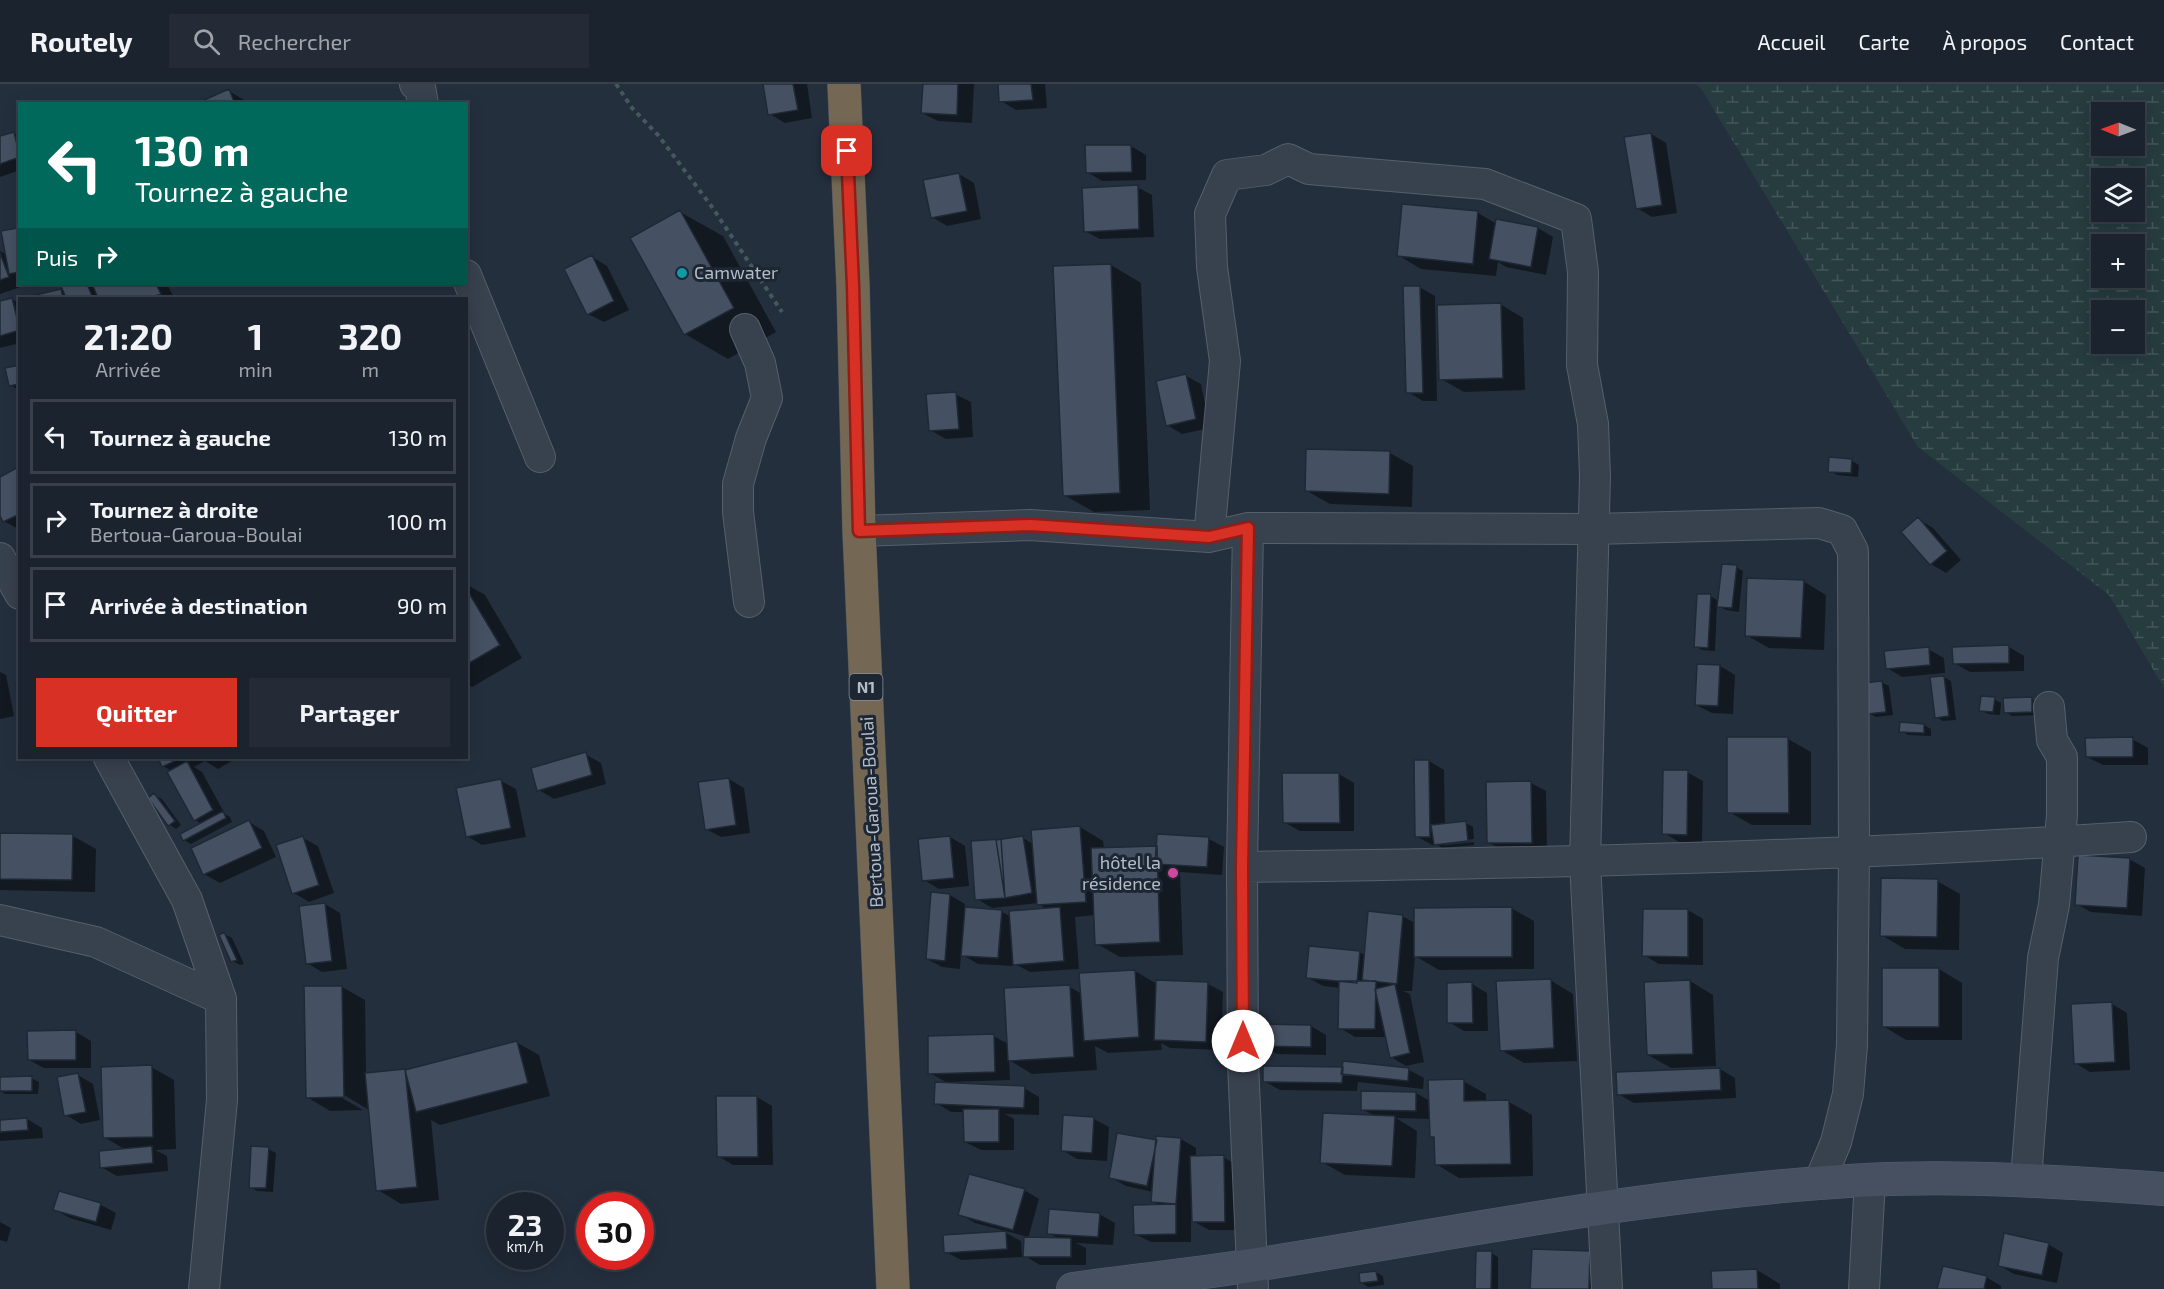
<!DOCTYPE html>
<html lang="fr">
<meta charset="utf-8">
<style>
body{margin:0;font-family:"Exo 2",sans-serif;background:#242b36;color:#f1f3f6;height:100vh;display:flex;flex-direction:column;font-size:22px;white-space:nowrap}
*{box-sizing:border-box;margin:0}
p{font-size:20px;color:#a0a4aa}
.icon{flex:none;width:33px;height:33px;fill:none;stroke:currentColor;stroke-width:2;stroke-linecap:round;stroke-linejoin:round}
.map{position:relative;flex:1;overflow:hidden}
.panel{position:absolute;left:18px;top:213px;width:450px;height:462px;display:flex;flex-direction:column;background:#1b232e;border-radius:0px;box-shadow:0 3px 15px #0003,0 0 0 2px #39404a}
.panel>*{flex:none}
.guide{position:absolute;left:18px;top:18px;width:450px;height:183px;border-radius:0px;box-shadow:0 3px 15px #0003,0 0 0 2px #39404a;background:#00695c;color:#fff;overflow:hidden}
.needle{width:39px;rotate:271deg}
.buttons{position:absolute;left:2091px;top:18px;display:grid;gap:12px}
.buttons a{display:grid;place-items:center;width:54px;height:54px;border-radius:0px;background:#1b232e;box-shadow:0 3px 15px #0003,0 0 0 2px #39404a;font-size:30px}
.speed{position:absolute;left:486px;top:1108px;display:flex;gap:12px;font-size:30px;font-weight:700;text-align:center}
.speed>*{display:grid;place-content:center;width:78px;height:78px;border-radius:50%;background:#1b232e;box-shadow:0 3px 15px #0003,0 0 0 2px #39404a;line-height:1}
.speed small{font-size:15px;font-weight:400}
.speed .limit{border:9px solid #d22;background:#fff;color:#111}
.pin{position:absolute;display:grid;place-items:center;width:51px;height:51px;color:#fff;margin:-26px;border-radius:12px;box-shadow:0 3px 9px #0006}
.me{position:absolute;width:66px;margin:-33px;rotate:0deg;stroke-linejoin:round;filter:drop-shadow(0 0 4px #0008)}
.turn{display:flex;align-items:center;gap:21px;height:126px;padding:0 18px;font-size:27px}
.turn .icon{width:78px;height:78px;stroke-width:2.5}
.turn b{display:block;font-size:42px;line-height:51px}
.then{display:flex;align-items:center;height:57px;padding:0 18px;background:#0003;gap:12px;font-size:22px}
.eta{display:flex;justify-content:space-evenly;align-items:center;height:102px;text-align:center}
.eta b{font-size:36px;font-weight:700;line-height:42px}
.action{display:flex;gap:12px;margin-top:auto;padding:12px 18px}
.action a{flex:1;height:69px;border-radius:0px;background:#d93025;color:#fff;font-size:24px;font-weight:700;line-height:69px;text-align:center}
.action a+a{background:#242b36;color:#f1f3f6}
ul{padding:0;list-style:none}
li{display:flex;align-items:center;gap:18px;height:75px;margin:0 12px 9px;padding:0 6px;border:3px solid #39404a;border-radius:0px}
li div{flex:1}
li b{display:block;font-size:22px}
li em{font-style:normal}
header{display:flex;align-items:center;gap:36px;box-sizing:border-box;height:84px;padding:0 30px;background:#1b232e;border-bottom:2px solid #39404a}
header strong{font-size:28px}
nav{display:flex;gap:33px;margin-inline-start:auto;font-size:21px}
.search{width:420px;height:54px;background:#242b36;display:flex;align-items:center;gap:15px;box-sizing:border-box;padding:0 21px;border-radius:0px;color:#a0a4aa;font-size:22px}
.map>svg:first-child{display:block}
.wetland{fill:url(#wetland-marsh);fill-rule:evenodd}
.shadow{fill:#0007}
.building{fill:#455162;stroke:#1f2835;stroke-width:1.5}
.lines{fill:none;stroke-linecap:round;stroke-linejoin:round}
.street-casing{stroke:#565f6c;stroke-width:32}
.secondary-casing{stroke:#565f6c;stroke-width:34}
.highway-casing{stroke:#434c59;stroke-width:34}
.path{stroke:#44595c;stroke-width:4;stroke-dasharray:4.5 4.5;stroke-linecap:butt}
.street{stroke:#38414e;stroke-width:30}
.secondary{stroke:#465061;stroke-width:33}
.highway{stroke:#746855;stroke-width:33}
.route-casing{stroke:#8d1f18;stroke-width:15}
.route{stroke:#d93025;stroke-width:10}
.culture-dot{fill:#0f9aa8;stroke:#1d2633;stroke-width:2}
.hotel-dot{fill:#d1479c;stroke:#1d2633;stroke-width:2}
.labels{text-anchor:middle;stroke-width:6;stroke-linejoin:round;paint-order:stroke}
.shield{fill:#1d2633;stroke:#878f9c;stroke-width:1.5}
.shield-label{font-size:16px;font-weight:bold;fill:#b4bcc9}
.poi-label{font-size:18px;fill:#b4bcc9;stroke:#1d2633;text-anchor:start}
.street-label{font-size:18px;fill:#b4bcc9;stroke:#1d2633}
</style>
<header>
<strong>Routely</strong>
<div class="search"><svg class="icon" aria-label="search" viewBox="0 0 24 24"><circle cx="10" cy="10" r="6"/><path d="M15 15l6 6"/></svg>Rechercher</div>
<nav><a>Accueil</a><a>Carte</a><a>À propos</a><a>Contact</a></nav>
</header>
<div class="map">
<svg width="2164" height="1205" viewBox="0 0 2164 1205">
<defs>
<pattern id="wetland-marsh" width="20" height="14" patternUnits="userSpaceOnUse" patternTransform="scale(1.5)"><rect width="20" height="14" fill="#263c3f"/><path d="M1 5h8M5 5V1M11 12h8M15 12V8" fill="none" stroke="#435659"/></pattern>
</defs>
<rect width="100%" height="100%" fill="#242f3e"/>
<!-- wetland -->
<path class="wetland" d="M1696,0H2164V604L2109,511L1918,363L1702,6ZM2102,28H2134V62H2102ZM2102,94H2134V128H2102ZM2102,160H2134V194H2102ZM2102,226H2134V260H2102Z"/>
<!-- shadow -->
<path class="shadow" d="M765,0H807L812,34L785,39L770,30Z
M924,0H974L972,39L938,37L922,29Z
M999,0H1045L1047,24L1016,26L1001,17Z
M229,7L244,16L246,20H199Z
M14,49L20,53V86L0,93V54Z
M1651,50L1666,59L1677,129L1652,133L1637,124Z
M1131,62L1146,71V96L1102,97L1087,88Z
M959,90L974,99L981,135L947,142L932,133Z
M1137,103L1152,111L1154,153L1100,155L1085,147Z
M1403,122L1478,129L1497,140L1538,144L1553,153L1546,191L1506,183L1498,178L1496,192L1421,185L1398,171Z
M680,128L723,152L776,248L728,275L685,250Z
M17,145L20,147V200L23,202L0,210V167L7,171Z
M592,173L607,182L629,226L604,238L588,230Z
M1111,181L1141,199L1150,426L1094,428L1064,411L1055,183Z
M69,200H167L174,214H29L61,206L66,209L63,202Z
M1419,203L1435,212L1437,317H1423L1408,308Z
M12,215L20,220V259L0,264V218Z
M1500,220L1523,234L1525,306L1464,308L1441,295Z
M20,283V305H17L10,301Z
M1186,292L1201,300L1210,344L1182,350L1167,341Z
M955,310L971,318L973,353L946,355L930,346Z
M1390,369L1413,382L1412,423L1330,420L1307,407Z
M1830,375L1852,377L1859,381L1858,393L1837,391L1830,387Z
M20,384V446L4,437L0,429V394Z
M1918,435L1933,444L1961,476L1946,489L1931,480L1903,448Z
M1736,483L1743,487L1739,528L1726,526L1717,521L1715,567L1702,566L1695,562L1710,512L1719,517Z
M1803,497L1826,511L1824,566L1769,564L1746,551Z
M466,500L485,511L522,574L472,603L466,600Z
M2009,563L2024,572V587L1970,588L1954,579Z
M1928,565L1944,574L1945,589L1902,593L1887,584Z
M1720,582L1735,591L1733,630L1712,629L1696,621Z
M0,588L6,591L14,632L0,635Z
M1944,593L1951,597L1956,636L1943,637L1936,633Z
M1881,598L1889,602L1893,631L1876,633L1869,629Z
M1994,615L2001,619L2000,631L1988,630L1981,626Z
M2031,615L2039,619V631L2012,632L2005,628Z
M1924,641L1931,645V652L1908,651L1901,647Z
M1788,655L1811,668V741H1752L1729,728Z
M2132,655L2148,664V681H2103L2087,673Z
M585,670L601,679L606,700L554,715L539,706Z
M159,674H237L218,685L205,677L194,683L202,688L225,730L230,733L232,738L191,760L184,756L202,740L195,736L172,687L163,682Z
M1429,677L1444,686L1445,741L1466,739L1473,743L1474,755L1445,758V761L1474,758V761L1442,764L1438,761H1432L1416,752Z
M1687,688L1703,697L1702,759L1679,758L1664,749Z
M1339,690L1354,699V747H1300L1284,738V691Z
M729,695L744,704L750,749L721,753L706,745Z
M501,697L516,705L526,753L482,761L467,752Z
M1531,699L1546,707L1547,767H1504L1488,758Z
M154,711L162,715L181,741L176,745L169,740Z
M249,738L264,747L276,773L220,799L204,790L193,765Z
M1080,743L1103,757L1104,765L1156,763L1209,755L1224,763L1222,791L1180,788L1183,871L1120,873L1097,860L1096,831L1075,833L1079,885L1030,888L1013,879V882L978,880L961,870L960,885L942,883L927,875L950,811L965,820V824L1002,828L1011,833L1047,826L1038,819L992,824L977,815L1023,754L1033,760Z
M0,750L73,752L96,765L95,808L0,806Z
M950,753L965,762L969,802L939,805L924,796Z
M303,754L318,762L334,809L309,818L294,809Z
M2129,775L2145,784L2142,832L2091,828L2076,820Z
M1937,797L1960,810L1959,866L1905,865L1881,851Z
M325,820L340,829L347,885L322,888L307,879Z
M1511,824L1534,837V885L1439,886L1415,872L1412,907H1403L1410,910L1424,978L1406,982L1391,973L1387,953H1355L1340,944V904L1323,902L1307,893L1359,868L1365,871L1402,832L1415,839Z
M1688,826L1703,835V881L1659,880L1644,871Z
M224,850L232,854L244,880L240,881L233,877Z
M1939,885L1962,899V956H1906L1883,942Z
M1135,887L1157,900H1208L1223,908L1221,966L1170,964L1161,959L1162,966L1108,969L1095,962L1097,986L1032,990L1009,976L1010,996L950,998V1000L1024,1004L1039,1013V1031L1005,1030L1014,1035V1066H981L965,1058V1028H951L936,1019L949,1000L930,989L994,952L1008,960L1070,903L1082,910Z
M1550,896L1573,910L1577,977L1524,979L1501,966Z
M1690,897L1713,911L1716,982L1671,984L1648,971Z
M1448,900H1472L1487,909L1488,947H1464L1449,938Z
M342,903L365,916L366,991L405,987L516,958L539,971L550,1012L440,1041L431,1036L439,1116L401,1120L378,1106L369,1026L339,1008L337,1011L363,1026L330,1027L307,1013L305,904Z
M2112,920L2127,929L2130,986L2090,988L2075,979Z
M1311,942L1326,951V971L1277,970L1262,962Z
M76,948L91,957V984H44L29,976Z
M1344,978L1409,986L1424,994L1423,1005L1358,998L1357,1007L1280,1006L1264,997L1343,984Z
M151,983L174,996L176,1065L155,1066L167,1072L168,1087L117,1092L101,1083L126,1066L104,1053Z
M1720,985L1735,994L1736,1014L1634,1019L1618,1010Z
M78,991L93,1000L100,1036L81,1040L66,1031Z
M0,994H31L39,998L38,1010H5L0,1007Z
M1463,997L1486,1010V1018H1509L1532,1031L1533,1092L1459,1094L1436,1080L1435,1055L1431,1052L1430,1035L1396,1034L1417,1047L1415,1094L1345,1091L1322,1078L1375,1032L1362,1025L1416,1009L1430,1017Z
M757,1013L772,1022L773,1081H733L718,1072Z
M27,1035L42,1044L43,1054L0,1057V1037Z
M1094,1035L1109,1043L1107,1077L1077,1075L1062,1066Z
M1158,1053L1181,1055L1196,1064V1073H1223L1239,1082V1146H1209L1191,1136V1158H1151L1135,1150L1159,1121L1152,1117L1153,1108L1126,1102L1110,1093L1157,1058Z
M268,1065L276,1069L273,1108L257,1107L250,1103Z
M1024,1106L1039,1115L1028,1155H1059L1049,1149L1099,1130L1115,1139L1113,1161L1076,1159L1086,1164V1181H1040L1025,1172V1152L975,1139L960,1130Z
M60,1109L101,1121L116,1129L111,1146L70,1134L55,1126Z
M0,1138L11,1144L7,1158L0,1156Z
M1006,1149L1021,1157L1022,1173L961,1176L946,1168Z
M2048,1160L2063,1169L2057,1199L2014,1190L1999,1181Z
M1590,1168L1613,1181L1612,1205H1532Z
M1491,1169L1498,1173V1205H1477Z
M1757,1186L1780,1200V1205H1713Z
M1376,1188L1383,1192L1384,1201L1368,1203L1361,1198Z
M1986,1193L2001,1202V1205H1939Z"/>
<!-- building -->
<path class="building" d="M763,0H793L798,26L768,31Z
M923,0H958L957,31L921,29Z
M998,0H1031L1033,16L999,18Z
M229,5L235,20H195Z
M14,48L20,73L0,80V52Z
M1651,49L1662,121L1636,125L1624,53Z
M1085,61H1131L1132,88L1086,89Z
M959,89L967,127L931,134L923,96Z
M1138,101L1139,145L1084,148L1082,104Z
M1402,120L1478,127L1473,180L1397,172Z
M680,126L734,224L684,251L630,154Z
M1496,135L1538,143L1531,183L1489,175Z
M17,144L20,156V188L9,190L1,147Z
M0,169L9,193L0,196Z
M592,171L614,217L587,231L564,185Z
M1111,180L1120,409L1063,412L1053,182Z
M65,200H87L93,214H66L61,202Z
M92,200H156L161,210L150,214H98Z
M1403,202H1420L1423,309H1406Z
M61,205L63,214H28L27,213Z
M12,214L20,246L0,252V217Z
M1501,219L1503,294L1439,296L1437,221Z
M20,281V300L9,302L5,284Z
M1186,290L1196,335L1166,342L1156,297Z
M956,308L959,345L929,347L926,310Z
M1306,365L1390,367L1389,410L1305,407Z
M1829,373L1852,375L1851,389L1828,388Z
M20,382V430L3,438L0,432V393Z
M1918,433L1947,467L1930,481L1901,448Z
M1722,480L1737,481L1732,524L1717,523Z
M1747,494L1804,496L1801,554L1745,552Z
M466,504L500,561L466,581Z
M1697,510H1711L1708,564L1694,563Z
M2009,561V579L1953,580L1952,563Z
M1929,563L1930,581L1886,585L1884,567Z
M1697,580L1720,581L1718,622L1695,621Z
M1944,592L1949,632L1935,634L1930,593Z
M1882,597L1886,628L1867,630L1863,599Z
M1981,612L1995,613L1993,628L1979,627Z
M2032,613V628L2004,629L2003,614Z
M1900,638L1924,640V649L1899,648Z
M1727,653H1788L1789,729H1727Z
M2133,653V673H2086L2085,654Z
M586,668L592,691L537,707L531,684Z
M158,674H181L162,683Z
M1414,676H1429L1430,753H1415Z
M187,677L213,726L194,737L167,688Z
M1663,686H1688L1687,751L1662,750Z
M1282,689H1339L1340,739H1283Z
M729,694L736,741L705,746L698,698Z
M501,695L511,744L466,753L456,704Z
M1531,697L1532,759H1487L1486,698Z
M154,709L175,737L168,742L148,714Z
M223,727L226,734L183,757L180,750Z
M249,736L262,764L203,791L191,764Z
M1466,737L1468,757L1434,761L1431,741Z
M1080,742L1086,818L1037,821L1031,746Z
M0,749L73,750L72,796L0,795Z
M1157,750L1209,753L1207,783L1155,780Z
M303,752L319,801L292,810L276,761Z
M950,752L954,794L922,797L918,755Z
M1023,752L1032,809L1005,814L996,756Z
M1001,755L1005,814L975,816L971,757Z
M1157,762L1160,858L1095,861L1091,764Z
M2078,771L2130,774L2127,824L2075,821Z
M1881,794L1938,795L1937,853L1880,852Z
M931,808L950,810L945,877L926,875Z
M325,819L332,877L306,880L299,822Z
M965,823L1002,826L998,874L961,872Z
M1060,823L1064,877L1013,881L1009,827Z
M1512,823V873H1414V824Z
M1643,825H1688V873L1642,872Z
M1368,827L1403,831L1397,900L1362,896Z
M224,848L237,876L231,878L219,851Z
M1309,862L1360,867L1357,899L1306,894Z
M1882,884H1939V943H1882Z
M1135,886L1139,953L1084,957L1079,889Z
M1551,895L1554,964L1500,967L1496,897Z
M1156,896L1208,898L1206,958L1154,956Z
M1690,896L1693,970L1647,971L1644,898Z
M1339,897H1376L1375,945H1338Z
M1472,898L1473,939H1447V899Z
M1395,900L1410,969L1390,974L1375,905Z
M1070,901L1074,973L1008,977L1004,904Z
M304,902H342L344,1013L306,1014Z
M2112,918L2115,978L2074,980L2071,920Z
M1260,940L1311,941V963L1260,962Z
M76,946V976H28L27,947Z
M994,950L995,988L928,990V952Z
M517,957L528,999L416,1028L405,986Z
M1343,977L1409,984L1408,997L1341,990Z
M152,981L153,1053L103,1054L101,983Z
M1263,982L1343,983L1342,999L1263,998Z
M1720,984L1721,1006L1617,1011L1616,988Z
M405,985L417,1103L376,1107L365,989Z
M78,989L86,1028L64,1032L57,993Z
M32,992V1007H0V993Z
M1464,995V1017L1509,1016L1511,1080L1435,1081L1434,1053H1430L1428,996Z
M935,998L1025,1002L1024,1024L934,1020Z
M1361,1007L1416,1008V1027L1361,1026Z
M716,1012H757L758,1073H717Z
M963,1025H999V1058H964Z
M1323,1029L1395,1032L1392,1082L1320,1079Z
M1063,1031L1094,1033L1092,1069L1061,1067Z
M27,1034L28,1046L0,1048V1036Z
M1117,1049L1157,1056L1147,1102L1109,1094Z
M1156,1052L1181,1054L1176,1120L1151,1118Z
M152,1062L153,1079L100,1084L99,1067Z
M251,1062L269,1063L266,1104H249Z
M1224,1071L1225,1138H1192L1190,1072Z
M969,1090L1025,1105L1013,1146L958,1131Z
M59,1107L101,1119L96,1138L53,1126Z
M1176,1120V1150L1134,1151L1133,1121Z
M1049,1125L1100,1129L1098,1153L1047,1150Z
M1006,1147L1007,1165L944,1169L943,1151Z
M2004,1149L2049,1159L2042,1191L1998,1182Z
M1024,1153L1071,1154V1173H1023Z
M1532,1165L1590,1167L1589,1205H1530Z
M1476,1167H1492L1491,1205H1475Z
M1943,1182L1987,1192L1984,1205H1937Z
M1757,1185L1758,1205H1712L1711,1187Z
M1376,1187L1378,1197L1360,1199L1359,1189Z"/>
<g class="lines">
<!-- street casing -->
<g class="street-casing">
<path id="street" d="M415,0L420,3L423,20
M466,191L540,373
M745,245L760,279L767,314L751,354L738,400V428L749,518
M1248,444L1594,445L1819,439L1842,446L1853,467L1854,769L1852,961L1848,1010L1836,1058L1819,1099
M859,447L1030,441L1209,453L1248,444L1242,783L1243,979L1253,1205
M1209,453L1225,277L1212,183L1210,130L1227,91L1266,86L1288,75L1309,85L1485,100L1576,135L1583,188L1582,281L1593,340L1595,392L1585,778L1607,1205
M0,474L20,510
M109,674L187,816L221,915L222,1016L204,1205
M1242,783C1539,779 1835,773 2131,753
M0,836L96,858L221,915
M2026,1095L2043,874L2054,821L2062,731V673L2052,656L2049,623
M1864,1205L1870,1096"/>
</g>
<!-- secondary casing -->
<g class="secondary-casing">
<path id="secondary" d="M1073,1205C1133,1197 1194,1190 1254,1181C1457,1149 1660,1107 1866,1096C1965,1091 2065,1098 2164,1105"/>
</g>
<!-- highway casing -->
<g class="highway-casing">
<path id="highway" d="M844,0L853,202L859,447L893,1205"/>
</g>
<!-- path -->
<path class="path" d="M616,0L632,24L658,51L712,123L782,228"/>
<!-- street -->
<use href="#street" class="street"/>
<!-- secondary -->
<use href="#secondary" class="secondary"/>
<!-- highway -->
<use href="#highway" class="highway"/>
</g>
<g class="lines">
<!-- route casing -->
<g class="route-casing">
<path id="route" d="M847,67L853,202L859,447L1030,441L1209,453L1248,444L1242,783L1243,957"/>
</g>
<!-- route -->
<use href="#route" class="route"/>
</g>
<!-- markers -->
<circle class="culture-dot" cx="682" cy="189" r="6"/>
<circle class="hotel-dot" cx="1173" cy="789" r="6"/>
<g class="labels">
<!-- shield labels -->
<rect class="shield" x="849.5" y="590" width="33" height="26" rx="4.5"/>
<g class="shield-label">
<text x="866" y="609">N1</text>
</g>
<!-- poi labels -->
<g class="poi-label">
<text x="694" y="195">Camwater</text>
<text x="1161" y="785" text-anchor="end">hôtel la<tspan x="1161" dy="21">résidence</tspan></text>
</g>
<!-- street labels -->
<g class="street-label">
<text transform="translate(872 728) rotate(-93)" y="6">Bertoua-Garoua-Boulai</text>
</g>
</g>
</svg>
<div class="buttons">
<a><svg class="needle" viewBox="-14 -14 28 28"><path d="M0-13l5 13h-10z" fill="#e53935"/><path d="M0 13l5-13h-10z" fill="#a0a4aa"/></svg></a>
<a><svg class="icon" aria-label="layers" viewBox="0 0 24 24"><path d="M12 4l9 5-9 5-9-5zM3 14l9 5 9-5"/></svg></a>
<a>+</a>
<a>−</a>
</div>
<div class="speed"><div>23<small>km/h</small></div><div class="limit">30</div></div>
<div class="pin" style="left:847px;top:67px;background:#d93025"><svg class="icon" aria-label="arrive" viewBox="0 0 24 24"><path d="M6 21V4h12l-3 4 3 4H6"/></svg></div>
<svg class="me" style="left:1243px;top:957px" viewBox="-20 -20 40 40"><circle r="19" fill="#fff"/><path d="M0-13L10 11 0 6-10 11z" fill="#d93025"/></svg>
<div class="guide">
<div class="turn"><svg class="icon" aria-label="left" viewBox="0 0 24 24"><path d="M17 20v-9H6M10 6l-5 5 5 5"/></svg><div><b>130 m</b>Tournez à gauche</div></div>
<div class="then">Puis<svg class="icon" aria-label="right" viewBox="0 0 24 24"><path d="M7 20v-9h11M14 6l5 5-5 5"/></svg></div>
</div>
<section class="panel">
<div class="eta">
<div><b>21:20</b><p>Arrivée</p></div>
<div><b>1</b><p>min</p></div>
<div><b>320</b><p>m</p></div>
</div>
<ul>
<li><svg class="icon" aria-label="left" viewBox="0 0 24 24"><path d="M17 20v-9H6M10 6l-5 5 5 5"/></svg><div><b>Tournez à gauche</b></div><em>130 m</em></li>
<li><svg class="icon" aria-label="right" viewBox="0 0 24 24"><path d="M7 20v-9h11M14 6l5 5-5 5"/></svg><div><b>Tournez à droite</b><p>Bertoua-Garoua-Boulai</p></div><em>100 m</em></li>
<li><svg class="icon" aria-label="arrive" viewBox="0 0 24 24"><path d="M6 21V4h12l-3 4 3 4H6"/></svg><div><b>Arrivée à destination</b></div><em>90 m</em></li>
</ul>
<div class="action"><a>Quitter</a><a>Partager</a></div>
</section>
</div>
